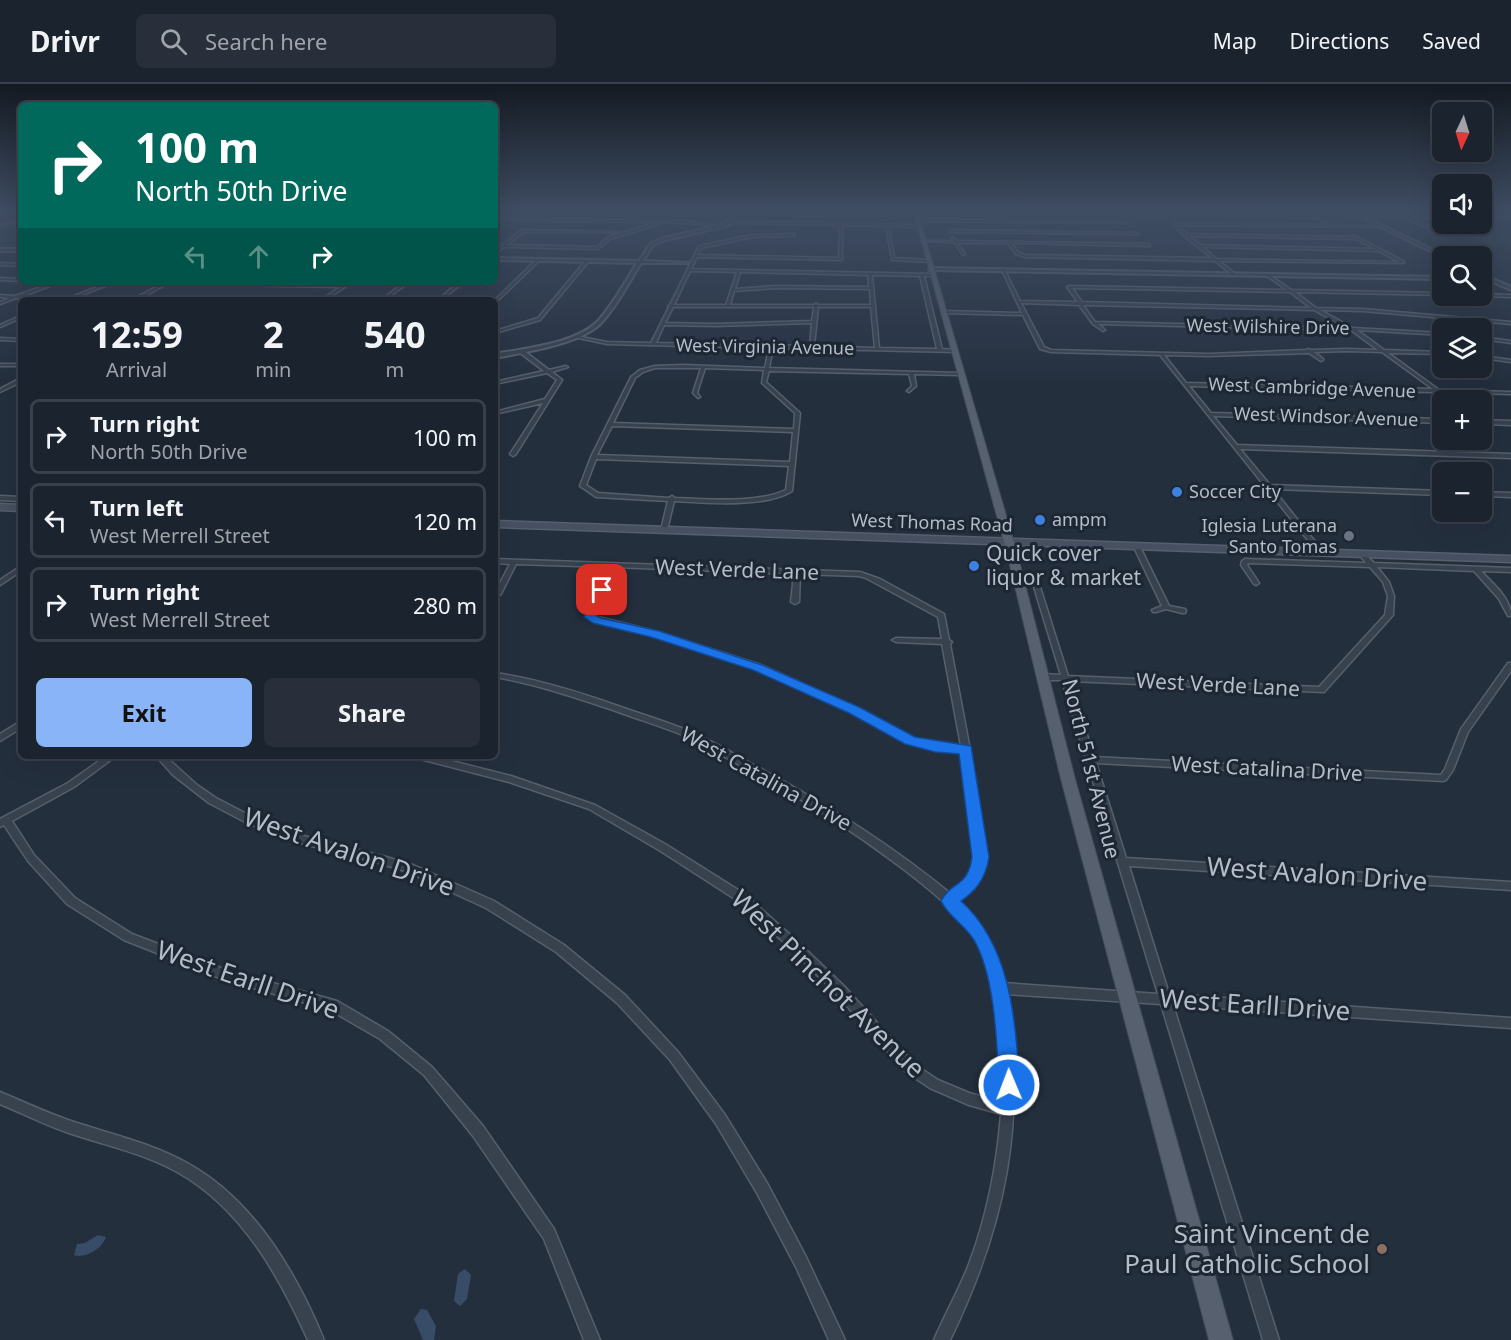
<!DOCTYPE html>
<meta charset="utf-8">
<style>
body{margin:0;font-family:"Noto Sans",sans-serif;background:#282f3a;color:#f1f3f6;height:100vh;display:flex;flex-direction:column;font-size:22px;white-space:nowrap}
*{box-sizing:border-box;margin:0}
p{font-size:20px;color:#a0a4aa}
.icon{flex:none;width:33px;height:33px;fill:none;stroke:currentColor;stroke-width:2;stroke-linecap:round;stroke-linejoin:round}
.map{position:relative;flex:1;overflow:hidden}
.side{position:absolute;left:18px;top:213px;width:480px;height:462px;display:flex;flex-direction:column;background:#1b232e;border-radius:9px;box-shadow:0 6px 24px #0002,0 0 0 2px #39404a}
.side>*{flex:none}
.guide{position:absolute;left:18px;top:18px;width:480px;height:183px;border-radius:9px;box-shadow:0 6px 24px #0002,0 0 0 2px #39404a;background:#00695c;color:#fff;overflow:hidden}
.needle{width:39px;rotate:184deg}
.controls{position:absolute;left:1432px;top:18px;display:grid;gap:12px}
.controls a{display:grid;place-items:center;width:60px;height:60px;border-radius:9px;background:#1b232e;box-shadow:0 6px 24px #0002,0 0 0 2px #39404a;font-size:30px}
.pin{position:absolute;display:grid;place-items:center;width:51px;height:51px;color:#fff;margin:-26px;border-radius:12px;box-shadow:0 3px 9px #0006}
.me{position:absolute;width:66px;margin:-33px;rotate:359deg;stroke-linejoin:round;filter:drop-shadow(0 0 4px #0008)}
.turn{display:flex;align-items:center;gap:21px;height:126px;padding:0 18px;font-size:27px}
.turn .icon{width:78px;height:78px;stroke-width:2.5}
.turn b{display:block;font-size:42px;line-height:51px}
.lanes{display:flex;align-items:center;height:57px;padding:0 18px;background:#0003;justify-content:center;gap:30px;direction:ltr}
.lanes .off{opacity:.35}
.eta{display:flex;justify-content:space-evenly;align-items:center;height:102px;text-align:center}
.eta b{font-size:36px;font-weight:700;line-height:42px}
.action{display:flex;gap:12px;margin-top:auto;padding:12px 18px}
.action a{flex:1;height:69px;border-radius:9px;background:#8ab4f8;color:#111;font-size:24px;font-weight:700;line-height:69px;text-align:center}
.action a+a{background:#282f3a;color:#f1f3f6}
ul{padding:0;list-style:none}
li{display:flex;align-items:center;gap:18px;height:75px;margin:0 12px 9px;padding:0 6px;border:3px solid #39404a;border-radius:9px}
li div{flex:1}
li b{display:block;font-size:22px}
li em{font-style:normal}
header{display:flex;align-items:center;gap:36px;box-sizing:border-box;height:84px;padding:0 30px;background:#1b232e;border-bottom:2px solid #39404a}
header strong{font-size:28px}
nav{display:flex;gap:33px;margin-inline-start:auto;font-size:21px}
.search{width:420px;height:54px;background:#282f3a;display:flex;align-items:center;gap:15px;box-sizing:border-box;padding:0 21px;border-radius:9px;color:#a0a4aa;font-size:22px}
.map>svg:first-child{display:block}
.green{fill:#263c3f}
.water{fill:#394c67}
.lines{fill:none;stroke-linecap:round;stroke-linejoin:round}
.minor-casing{stroke:#565f6c;stroke-width:3}
.tertiary-casing{stroke:#565f6c;stroke-width:4}
.secondary-casing{stroke:#565f6c;stroke-width:3}
.primary-casing{stroke:#414a57;stroke-width:2}
.minor{fill:#38414e;fill-rule:evenodd}
.tertiary{fill:#38414e;fill-rule:evenodd}
.secondary{fill:#465061;fill-rule:evenodd}
.primary{fill:#56606e;fill-rule:evenodd}
.route{fill:#1a73e8;stroke:#114b97;stroke-width:1.5}
.shop-dot{fill:#3f7fe0;stroke:#1d2633;stroke-width:2}
.worship-dot{fill:#6b7280;stroke:#1d2633;stroke-width:2}
.education-dot{fill:#8d6e63;stroke:#1d2633;stroke-width:2}
.labels{text-anchor:middle;stroke-width:6;stroke-linejoin:round;paint-order:stroke}
.far-street-label{font-size:18px;fill:#b4bcc9;stroke:#1d2633}
.far-poi-label{font-size:18px;fill:#b4bcc9;stroke:#1d2633;text-anchor:start}
.poi-label{font-size:21px;fill:#b4bcc9;stroke:#1d2633;text-anchor:start}
.street-label{font-size:21px;fill:#b4bcc9;stroke:#1d2633}
.near-street-label{font-size:26px;fill:#b4bcc9;stroke:#1d2633}
.near-poi-label{font-size:26px;fill:#b4bcc9;stroke:#1d2633;text-anchor:end}
</style>
<header>
<strong>Drivr</strong>
<div class="search"><svg class="icon" aria-label="search" viewBox="0 0 24 24"><circle cx="10" cy="10" r="6"/><path d="M15 15l6 6"/></svg>Search here</div>
<nav><a>Map</a><a>Directions</a><a>Saved</a></nav>
</header>
<div class="map">
<svg width="1511" height="1256" viewBox="0 0 1511 1256">
<rect width="100%" height="100%" fill="#242f3e"/>
<!-- green -->
<path class="green" d="M21,137V165H0V143Z
M1503,148L1511,150V163L1486,162L1471,153L1506,150Z"/>
<!-- water -->
<path class="water" d="M98,1151L106,1153C102,1165 85,1175 74,1171L77,1160L85,1159Z
M465,1185L471,1191L467,1215L460,1222L454,1217L458,1190Z
M421,1225L427,1226L436,1242L434,1256H423L414,1235Z"/>
<g class="lines">
<!-- minor casing -->
<g class="minor-casing">
<path id="minor" d="M18,126L21,127L0,132V130Z
M536,126L685,127L694,126L685,129Z
M780,126H782V128L785,129L880,130L883,129V126H885L886,130L880,132L785,131L779,130Z
M941,126L1310,131L1302,126H1304L1334,141L1386,143L1176,141L1187,150L1353,153L1351,152L1353,151L1403,177L1404,179L1219,177L1234,189L1233,191L1215,177L1025,173L1016,170L1008,159H957L965,170L963,171L954,158L921,157H953L951,154L953,153L956,157L1149,160L1150,162L1011,159L1018,168L1025,171L1212,174L1184,152L1172,139L1330,141L1314,133ZM1189,152L1356,155L1375,165L1200,161ZM1203,163L1379,167L1399,178L1216,175Z
M1360,131L1443,132V134L1409,133L1429,142L1428,144L1407,135V133H1359Z
M1482,133H1511V135H1482Z
M495,134L688,137L722,143L721,144L688,139L660,138V140L610,155L598,165L504,163L495,170V167L522,146L623,148H523L507,161L597,163L608,153L658,138L495,136Z
M917,135L1126,138L1127,139L916,137Z
M730,137L920,141L919,143L889,142L894,174L929,176L930,178L892,176L886,142L842,141V176L697,173L691,185L934,190L933,192H924L942,265L954,266H956V268L773,264L769,284L960,289L962,290L960,291L914,290L916,302L909,308L907,307L912,302L909,290L769,287L766,298L800,329L792,407C766,424 705,419 674,417L667,446L664,448L661,446L668,417L596,413L580,402L591,373L631,293L640,286L655,282L683,281L765,284L769,264L607,260L574,253L576,252L607,258L651,259L669,223L668,222L670,221L699,162L752,151L794,150L795,152L752,153L701,164L698,171L839,174L840,141L731,139ZM690,187L737,188L726,221H674ZM740,188L868,191L869,203L777,202L735,205ZM872,191L920,192L937,265L879,264ZM777,204L870,205L871,221H818L816,219L814,221H730L734,207ZM673,223H814L812,237L715,240L665,239ZM818,223H871L875,264L814,262ZM812,239L810,262L656,259L664,241L715,242ZM655,284H701L693,309L698,314L700,313L697,309L705,284L764,286L762,299L795,329L794,345L613,339L635,294L643,288ZM612,342L793,348L790,378L597,371ZM596,375L789,382L786,406C754,420 709,415 675,414L672,412L669,414L598,409L586,401Z
M1465,140H1467L1476,143L1474,144Z
M950,146L1137,149L1139,150L949,148Z
M537,175L540,176L495,219V216Z
M586,176L589,177L540,236L495,249V247L538,234Z
M0,179L21,180V182L0,181Z
M1001,184L1004,185L1020,217L1078,218L1067,203L1069,202L1287,206L1267,192L1268,190L1291,206L1443,209V211L1295,208L1316,224L1363,225L1511,238V240L1363,227L1320,226L1353,244L1443,249V251L1357,246L1384,266L1443,268V270L1388,269L1439,306L1511,308V310L1189,302L1211,329L1443,335V339L1213,332L1237,361L1511,370V374L1240,365L1270,401L1443,407V411L1273,405L1324,469L1323,470H1319L1160,271L1051,268L1040,265L1023,231L942,229L943,227L1022,229ZM1072,204L1290,208L1311,224L1082,218ZM1021,219L1079,221L1093,240L1103,247L1105,246L1098,240L1351,246L1378,266L1346,265L1311,266L1308,265L1306,266L1209,270L1051,266L1044,263ZM1083,221L1314,226L1346,244L1095,238ZM1346,267L1382,268L1433,305L1186,299L1164,271L1209,272L1309,269L1321,277L1323,276V275L1314,268Z
M0,194L21,195V197L0,196Z
M55,198H60L21,213L50,216L16,214L0,220V218L10,214L0,213V211L15,212Z
M110,198H115L69,216H64Z
M131,198L343,201L348,198H352L326,216H321L340,203L167,200L143,213L199,216H163L135,214L162,200Z
M405,198H409L385,216H381Z
M459,198H463L442,216H438Z
M1482,210L1511,211V213L1481,212Z
M1459,212H1463L1475,218L1472,219Z
M20,232H21V234L0,243V241Z
M1482,253L1511,257V259L1482,255Z
M0,254L21,255V257L0,256Z
M519,266H523L549,286L566,282L568,283L552,288L562,296L516,370L513,372L510,370L543,319L495,330V328L545,315L557,296L547,289L495,300V298L544,287L519,268Z
M1482,272L1511,276V278L1482,274Z
M0,280H21V282H0Z
M19,295H21V298L0,308V305Z
M1482,336L1511,337V341L1482,340Z
M1482,408L1511,409V413L1482,412Z
M0,412L21,413V417L0,416Z
M1137,461L1140,463L1169,522L1185,525L1186,527L1185,529H1182L1166,525L1156,528H1153L1152,526L1162,522L1134,463Z
M1362,468L1364,469L1374,479L1511,484V488L1481,487C1493,500 1511,514 1511,532H1508L1499,515L1474,487L1377,483L1389,498L1394,512L1393,531L1324,608L1070,597L1094,673L1441,691L1445,685L1461,645L1508,579H1511V587L1468,648L1453,686L1446,696L1443,697L1096,679L1126,774L1511,798V806L1129,782L1169,910L1511,934V944L1173,921L1279,1256H1263L1161,920L1005,910C1028,1035 1005,1143 950,1256H934C945,1230 959,1206 969,1180C987,1132 997,1081 1001,1030L969,1021L930,1004L906,988L836,910L787,861L735,815L659,766L589,725L509,698L420,675L417,674L416,672H432L511,692L595,721L665,760L743,809L795,855L844,902L914,980L938,996L969,1009L1002,1018C1005,975 999,892 976,854C969,841 958,830 947,821C928,804 908,788 887,773C841,739 792,709 741,682C723,672 704,661 685,652C661,642 637,635 613,626C574,613 536,600 495,593V589C537,595 578,608 618,622C643,631 668,638 691,648C712,657 732,669 752,680C822,717 890,760 951,810L966,799L971,792L975,773L962,669L935,666L907,659L851,628L755,585L653,552L594,538L586,533L608,483L516,480L501,510L498,512L496,511L495,509L510,480L495,479V475L860,488L880,495L944,530L949,556L952,558L950,560L970,666L985,773L980,796L974,805L957,817C982,840 996,866 1003,899L1158,910L1062,596H1043L1039,593L1043,590L1061,591L1034,503L1037,501L1040,503L1068,592L1319,603L1385,531L1388,512L1383,498L1370,483L1248,479L1247,481L1259,499L1256,501L1254,500L1241,481L1242,477L1245,475L1366,479L1359,470ZM614,483L794,490L791,518L795,520L799,518L800,490L859,492L866,494L938,533L942,555L896,554L892,556L896,558L942,560L961,662L935,660L913,655L857,624L761,581L658,548L594,532Z
M21,482V487L0,501V496Z
M21,637V644L0,657V650Z
M106,672H116L74,703L12,737L34,771L75,814L132,850L226,886L337,917L388,947L432,983L483,1042L554,1145L600,1256H584L544,1155L473,1052L424,991L380,955L330,926L225,896L124,856L67,820L28,777L4,741L0,743V735L68,699Z
M156,672H165L197,701L216,714L256,735L296,750L386,773L413,781L494,817L564,861L625,911L678,968L725,1031L767,1099L806,1173L845,1256H829L796,1183L757,1109L716,1040L670,976L617,919L556,868L486,824L405,787L375,778L296,758L249,740L209,719L173,691Z
M0,1008C24,1018 47,1029 71,1037C110,1050 151,1059 187,1079C253,1115 296,1188 324,1256H308C279,1192 242,1125 179,1089C146,1070 108,1062 72,1050C47,1042 24,1030 0,1020Z"/>
</g>
<!-- tertiary casing -->
<g class="tertiary-casing">
<path id="tertiary" d="M736,126H739L734,137L726,142L666,156L653,161L643,177L694,179H641C629,198 618,220 603,237C584,260 524,268 495,274V270C526,264 574,260 597,238C610,225 627,195 637,179L495,176V174L639,177L651,159L664,154L724,140L731,135Z
M1346,126H1349L1446,172L1443,173Z
M0,165H21V167H0Z
M931,184L1443,193V195L929,186Z
M1482,190L1511,203V206L1482,193Z"/>
</g>
<!-- secondary casing -->
<g class="secondary-casing">
<path id="secondary" d="M21,134V136L0,143V141Z
M0,420L21,421V427L0,426Z
M495,437L1511,472V478L495,443Z"/>
</g>
<!-- primary casing -->
<g class="primary-casing">
<path id="primary" d="M913,126H917L1017,469L1075,695L1233,1256H1209L1061,695L1007,469Z"/>
</g>
<!-- minor -->
<use href="#minor" class="minor"/>
<!-- tertiary -->
<use href="#tertiary" class="tertiary"/>
<!-- secondary -->
<use href="#secondary" class="secondary"/>
<!-- primary -->
<use href="#primary" class="primary"/>
</g>
<!-- sky -->
<linearGradient id="sky" x2="0" y2="1"><stop stop-color="#141a22"/><stop offset="0.42" stop-color="#3f4d63"/><stop offset="1" stop-color="#3f4d63" stop-opacity="0"/></linearGradient>
<rect width="1511" height="301" fill="url(#sky)"/>
<!-- route -->
<path class="route" d="M598,504L608,506L597,532L601,534L659,547L762,581L859,623L915,653L971,662L989,773C986,793 977,806 961,817C1012,863 1015,938 1020,1001L1017,1009L1009,1012L1002,1009L999,1001C997,960 995,892 974,856C965,841 948,832 941,817C951,797 968,804 972,773L959,670L935,668L905,660L849,629L753,586L651,553L593,539L584,533Z"/>
<!-- markers -->
<g class="shop-dot">
<circle cx="1177" cy="408" r="6"/>
<circle cx="1040" cy="436" r="6"/>
<circle cx="974" cy="482" r="6"/>
</g>
<circle class="worship-dot" cx="1349" cy="452" r="6"/>
<circle class="education-dot" cx="1382" cy="1165" r="6"/>
<g class="labels">
<!-- far-street labels -->
<g class="far-street-label">
<text transform="translate(1268 243) rotate(1)" y="6">West Wilshire Drive</text>
<text transform="translate(765 263) rotate(1)" y="6">West Virginia Avenue</text>
<text transform="translate(1312 304) rotate(2)" y="6">West Cambridge Avenue</text>
<text transform="translate(1326 333) rotate(2)" y="6">West Windsor Avenue</text>
<text transform="translate(932 439) rotate(2)" y="6">West Thomas Road</text>
</g>
<!-- far-poi labels -->
<g class="far-poi-label">
<text x="1189" y="414">Soccer City</text>
<text x="1052" y="442">ampm</text>
<text x="1337" y="448" text-anchor="end">Iglesia Luterana<tspan x="1337" dy="21">Santo Tomas</tspan></text>
</g>
<!-- poi labels -->
<g class="poi-label">
<text x="986" y="477">Quick cover<tspan x="986" dy="24">liquor &amp; market</tspan></text>
</g>
<!-- street labels -->
<g class="street-label">
<text transform="translate(737 486) rotate(2)" y="7">West Verde Lane</text>
<text transform="translate(1218 601) rotate(3)" y="7">West Verde Lane</text>
<text transform="translate(1091 685) rotate(76)" y="7">North 51st Avenue</text>
<text transform="translate(1267 685) rotate(3)" y="7">West Catalina Drive</text>
<text transform="translate(766 695) rotate(29)" y="7">West Catalina Drive</text>
</g>
<!-- near-street labels -->
<g class="near-street-label">
<text transform="translate(349 768) rotate(19)" y="9">West Avalon Drive</text>
<text transform="translate(1317 790) rotate(4)" y="9">West Avalon Drive</text>
<text transform="translate(248 896) rotate(19)" y="9">West Earll Drive</text>
<text transform="translate(828 900) rotate(44)" y="9">West Pinchot Avenue</text>
<text transform="translate(1255 921) rotate(4)" y="9">West Earll Drive</text>
</g>
<!-- near-poi labels -->
<g class="near-poi-label">
<text x="1370" y="1159">Saint Vincent de<tspan x="1370" dy="30">Paul Catholic School</tspan></text>
</g>
</g>
</svg>
<div class="controls">
<a><svg class="needle" viewBox="-14 -14 28 28"><path d="M0-13l5 13h-10z" fill="#e53935"/><path d="M0 13l5-13h-10z" fill="#a0a4aa"/></svg></a>
<a><svg class="icon" aria-label="sound" viewBox="0 0 24 24"><path d="M4 9h4l5-4v14l-5-4H4zM17 9q2 3 0 6"/></svg></a>
<a><svg class="icon" aria-label="search" viewBox="0 0 24 24"><circle cx="10" cy="10" r="6"/><path d="M15 15l6 6"/></svg></a>
<a><svg class="icon" aria-label="layers" viewBox="0 0 24 24"><path d="M12 4l9 5-9 5-9-5zM3 14l9 5 9-5"/></svg></a>
<a>+</a>
<a>−</a>
</div>
<div class="pin" style="left:602px;top:506px;background:#d93025"><svg class="icon" aria-label="arrive" viewBox="0 0 24 24"><path d="M6 21V4h12l-3 4 3 4H6"/></svg></div>
<svg class="me" style="left:1009px;top:1001px" viewBox="-20 -20 40 40"><circle r="17" fill="#1a73e8" stroke="#fff" stroke-width="3"/><path d="M0-11L8 9 0 5-8 9z" fill="#fff"/></svg>
<div class="guide">
<div class="turn"><svg class="icon" aria-label="right" viewBox="0 0 24 24"><path d="M7 20v-9h11M14 6l5 5-5 5"/></svg><div><b>100 m</b>North 50th Drive</div></div>
<div class="lanes"><svg class="icon off" aria-label="left" viewBox="0 0 24 24"><path d="M17 20v-9H6M10 6l-5 5 5 5"/></svg><svg class="icon off" aria-label="ahead" viewBox="0 0 24 24"><path d="M12 20V5M6 11l6-6 6 6"/></svg><svg class="icon" aria-label="right" viewBox="0 0 24 24"><path d="M7 20v-9h11M14 6l5 5-5 5"/></svg></div>
</div>
<section class="side">
<div class="eta">
<div><b>12:59</b><p>Arrival</p></div>
<div><b>2</b><p>min</p></div>
<div><b>540</b><p>m</p></div>
</div>
<ul>
<li><svg class="icon" aria-label="right" viewBox="0 0 24 24"><path d="M7 20v-9h11M14 6l5 5-5 5"/></svg><div><b>Turn right</b><p>North 50th Drive</p></div><em>100 m</em></li>
<li><svg class="icon" aria-label="left" viewBox="0 0 24 24"><path d="M17 20v-9H6M10 6l-5 5 5 5"/></svg><div><b>Turn left</b><p>West Merrell Street</p></div><em>120 m</em></li>
<li><svg class="icon" aria-label="right" viewBox="0 0 24 24"><path d="M7 20v-9h11M14 6l5 5-5 5"/></svg><div><b>Turn right</b><p>West Merrell Street</p></div><em>280 m</em></li>
</ul>
<div class="action"><a>Exit</a><a>Share</a></div>
</section>
</div>
